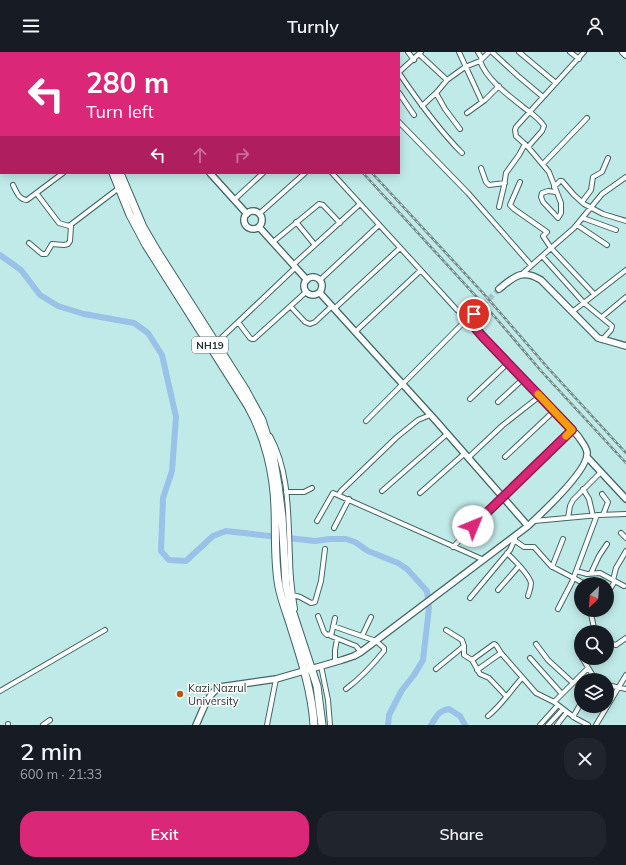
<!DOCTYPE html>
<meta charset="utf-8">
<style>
body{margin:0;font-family:Mulish,sans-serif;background:#20242c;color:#f1f3f6;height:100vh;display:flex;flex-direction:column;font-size:15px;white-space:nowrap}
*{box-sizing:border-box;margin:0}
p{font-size:13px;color:#9ea1a6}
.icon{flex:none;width:22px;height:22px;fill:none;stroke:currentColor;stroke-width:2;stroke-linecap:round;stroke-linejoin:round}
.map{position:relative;height:673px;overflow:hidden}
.side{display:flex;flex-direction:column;background:#171b24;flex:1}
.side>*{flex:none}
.guide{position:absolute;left:0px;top:0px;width:400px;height:122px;box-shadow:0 2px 10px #0003;background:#db2777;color:#fff;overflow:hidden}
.needle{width:26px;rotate:205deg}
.controls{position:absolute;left:574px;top:525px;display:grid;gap:8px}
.controls a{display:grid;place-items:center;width:40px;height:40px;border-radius:50%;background:#171b24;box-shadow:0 2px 10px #0003;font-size:20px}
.pin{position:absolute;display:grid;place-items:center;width:34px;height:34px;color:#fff;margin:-17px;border:2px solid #fff;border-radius:50%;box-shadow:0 1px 4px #0007}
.me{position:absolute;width:44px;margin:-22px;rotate:45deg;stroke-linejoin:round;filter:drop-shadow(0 0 3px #0008)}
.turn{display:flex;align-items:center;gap:14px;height:84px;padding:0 20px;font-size:18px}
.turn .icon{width:52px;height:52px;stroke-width:2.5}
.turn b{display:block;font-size:28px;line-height:34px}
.lanes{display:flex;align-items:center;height:38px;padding:0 20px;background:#0003;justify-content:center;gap:20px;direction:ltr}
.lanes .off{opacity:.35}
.round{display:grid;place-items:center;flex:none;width:42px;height:42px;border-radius:16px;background:#20242c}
.head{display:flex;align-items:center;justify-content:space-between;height:68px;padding:0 20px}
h1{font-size:24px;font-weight:600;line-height:30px}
.action{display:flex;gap:8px;margin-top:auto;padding:8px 20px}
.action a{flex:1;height:46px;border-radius:16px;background:#db2777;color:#fff;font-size:16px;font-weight:600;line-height:46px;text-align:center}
.action a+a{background:#20242c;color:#f1f3f6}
header{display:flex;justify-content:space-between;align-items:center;height:52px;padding:0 20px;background:#171b24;font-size:18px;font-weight:600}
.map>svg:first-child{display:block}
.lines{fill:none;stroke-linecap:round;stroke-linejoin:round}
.river{stroke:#9ac1e8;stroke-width:6}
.secondary-tunnel{stroke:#a0c5c4;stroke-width:5.5;stroke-dasharray:5.5 3;stroke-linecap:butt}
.street-casing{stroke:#406664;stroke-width:6}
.secondary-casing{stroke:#406664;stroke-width:8}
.primary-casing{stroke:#406664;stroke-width:8}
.highway-casing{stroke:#406664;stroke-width:9}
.street{stroke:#fff;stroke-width:4}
.secondary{stroke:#fff;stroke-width:5.5}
.primary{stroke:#fff;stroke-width:6}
.highway{stroke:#fff;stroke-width:7}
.rail-casing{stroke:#6b8786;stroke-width:2.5}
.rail{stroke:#fff;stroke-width:1;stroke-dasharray:3;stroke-linecap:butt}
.route-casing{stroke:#8e194d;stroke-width:10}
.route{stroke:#db2777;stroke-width:7}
.slow{stroke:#f59e0b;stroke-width:7}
.poi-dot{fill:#b75a08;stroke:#fff;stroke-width:1.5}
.labels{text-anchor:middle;stroke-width:3;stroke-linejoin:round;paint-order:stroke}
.shield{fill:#fff;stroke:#647070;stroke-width:1}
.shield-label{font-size:10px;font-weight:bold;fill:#223232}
.poi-label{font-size:11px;fill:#223232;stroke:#fff;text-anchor:start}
</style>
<header><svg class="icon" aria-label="menu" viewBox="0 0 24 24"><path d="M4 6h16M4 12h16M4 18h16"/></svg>Turnly<svg class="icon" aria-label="person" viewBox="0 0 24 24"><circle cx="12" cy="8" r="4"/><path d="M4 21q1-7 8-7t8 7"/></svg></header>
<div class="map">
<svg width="626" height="673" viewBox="0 0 626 673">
<rect width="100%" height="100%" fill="#c0eae8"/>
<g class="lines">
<!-- river -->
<path class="river" d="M0,203L21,218L40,243L58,254L84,262L134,271L148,281L162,303L176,365L172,419L163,446L161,499L169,508L186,509L213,484L226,479L315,489L330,487H346L355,490L368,499L398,511L407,517L427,539L429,556L423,608L414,623L402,638L389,663L388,673
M431,673C437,664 438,659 449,657L460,664L465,673"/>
<!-- secondary-tunnel -->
<path class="secondary-tunnel" d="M483,253L499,237"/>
<!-- street casing -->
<g class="street-casing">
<path id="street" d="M125,0L126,1
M238,0L239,1
M334,0L335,1
M377,0L378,1
M408,0L414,8
M459,0L482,50
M478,0L482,7
M489,0L480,9C487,28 508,43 523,55C531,61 539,66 544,74L542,79L528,95
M492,0L518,24L543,45
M519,0L556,31
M570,0L579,7
M162,1V0
M187,1V0
M207,1V0
M419,2L447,28L465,15L480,9
M399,20L421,0
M399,21C418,49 438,77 462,101
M399,41L414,63
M436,41L445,57L460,77
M422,54L437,40L447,28
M467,61L485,48L499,34
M399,70L468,141L531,213
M543,112L587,66
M481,116L486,130L489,133L505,131
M332,121L457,258L472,269
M520,130L510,153L514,157L547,180L543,184L551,196L522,222
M13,133C16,139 19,148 27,148L63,121
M554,135L560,129H562L574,143L584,152L603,162L626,169
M556,140L548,139L542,141L541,145L543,150L558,166L561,161V151L549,120L528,95L516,84L515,78L516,75L584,0
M37,142L59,171L69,174L119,136
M234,148L263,121
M582,150L591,138L593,125L602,120L608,106
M499,155L504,134L506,121L519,103L525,92
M259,162L305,121
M583,166L616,178
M296,170L315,193
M577,173L607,193
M273,190L319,152L323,153L340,171
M29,191L42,202H46L52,192L64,193L68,192L70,189L71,174
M543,205L584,251L612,274L611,278L602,288
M294,212L360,152
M320,228L379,173
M594,242L551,196L574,176L602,142L626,125
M291,255L305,270L310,272L315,270L332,254
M334,257L400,196
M572,260L626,218
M602,265L626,245
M238,270L250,286L252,287H254L306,240
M355,280L420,219
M216,291L296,215
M470,347L508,311
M498,350L523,327
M366,369L468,266
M270,384C290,420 288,465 290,505C290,522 292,539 295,557
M505,405L554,359
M468,406L503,373L540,344
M583,437L589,447L593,464
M382,439L447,382
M286,440H304L312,436
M420,441L464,402
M339,442L341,439L397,385L418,368L430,363
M602,442L608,450L603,463
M568,466L570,454L573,448L601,420
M317,469L333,441L484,508
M534,469L599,463L626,462
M334,476L349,447
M621,481L626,486
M514,488L524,495H534L551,514L585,532
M453,495L503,444L572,379
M507,501C514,508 529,522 531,531C531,536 529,540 528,544
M552,515L563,487
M576,519L587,522L600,521L624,534
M591,521L599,504L607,492
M613,528L616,516L626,499
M498,538L519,514
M607,542L615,529
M293,543L300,545L311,551L315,550L321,529L325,497
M470,546L510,498L515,487
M558,557L572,530L597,463
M590,558L595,580
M318,564L324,580L327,583L331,582
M335,566L331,584L356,594L361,600
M333,574L376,589L384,596V599C372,614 361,626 346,637
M446,578L462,588L464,594V603L472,608L480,622L489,626L506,644
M362,584L371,565
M607,591L616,593L626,586
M536,592L548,608L573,631
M530,606L562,642
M582,606L594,625L597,628
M472,608L494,592L496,593L501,601L536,641L554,650L575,666L588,673
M335,610V598L337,587
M321,614L328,648L330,673
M436,617L464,594
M477,618L501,601
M607,633L626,637
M0,639L105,578
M554,650L588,616
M588,655V654
M594,658L597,654
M488,664C502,653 510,639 522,626
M573,665L581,651
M8,672V673
M43,673L50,668
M267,673L276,627
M540,673L558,653
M548,673L563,657
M557,673L567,660
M596,673L626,623"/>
</g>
<!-- secondary casing -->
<g class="secondary-casing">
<path id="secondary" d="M210,121L247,162
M244 168a9 9 0 1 1 18 0a9 9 0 1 1-18 0Z
M259,175L307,228
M304 234a9 9 0 1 1 18 0a9 9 0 1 1-18 0Z
M499,237C514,225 522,216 541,228L598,286L626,294
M320,241L437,370L528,474
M587,405L626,447
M196,673C202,661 207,642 220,635L276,627L342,608L354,604L361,600L528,474C541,462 590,417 587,400C586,394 581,389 578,384L476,277C470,264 474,262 483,253"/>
</g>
<!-- primary casing -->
<g class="primary-casing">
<path id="primary" d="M623,0L626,3"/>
</g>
<!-- highway casing -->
<g class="highway-casing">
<path id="highway" d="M62,0L63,1
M69,0L70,1
M113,121L130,163L146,193L248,354C265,384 274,421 275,456C276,482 274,509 279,535C282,550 288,564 292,578C302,609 312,641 314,673
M120,121L143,175L157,199L245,337L262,368L273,403L278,433L282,465L286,533L292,558L317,634L322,673"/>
</g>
<!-- street -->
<use href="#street" class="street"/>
<!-- secondary -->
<use href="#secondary" class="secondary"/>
<!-- primary -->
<use href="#primary" class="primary"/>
<!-- highway -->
<use href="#highway" class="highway"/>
<!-- rail casing -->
<g class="rail-casing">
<path id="rail" d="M257,0L258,1
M265,0L266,1
M363,121L495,265L542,320L626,411
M372,121L483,241L548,316L626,401"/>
</g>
<!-- rail -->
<use href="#rail" class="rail"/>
</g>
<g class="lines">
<!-- route casing -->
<g class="route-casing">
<path id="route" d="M473,474L572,378L482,284L476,277L472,268L474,262"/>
</g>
<!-- route -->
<use href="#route" class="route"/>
<!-- slow -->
<path class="slow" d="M538,342L572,378L566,384"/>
</g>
<!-- markers -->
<circle class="poi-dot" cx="180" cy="642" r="4"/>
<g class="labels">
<!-- shield labels -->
<rect class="shield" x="192" y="285" width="36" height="16" rx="3"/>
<g class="shield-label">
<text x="210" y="297">NH19</text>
</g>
<!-- poi labels -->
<g class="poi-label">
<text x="188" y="640">Kazi Nazrul<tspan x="188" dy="13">University</tspan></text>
</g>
</g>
</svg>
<div class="controls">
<a><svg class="needle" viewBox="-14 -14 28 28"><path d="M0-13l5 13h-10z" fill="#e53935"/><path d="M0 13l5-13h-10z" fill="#9ea1a6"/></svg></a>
<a><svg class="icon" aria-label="search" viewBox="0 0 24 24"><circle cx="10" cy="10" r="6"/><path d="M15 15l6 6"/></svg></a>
<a><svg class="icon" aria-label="layers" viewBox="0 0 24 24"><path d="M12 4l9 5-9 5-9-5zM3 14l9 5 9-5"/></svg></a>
</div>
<div class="pin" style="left:474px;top:262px;background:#d93025"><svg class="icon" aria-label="arrive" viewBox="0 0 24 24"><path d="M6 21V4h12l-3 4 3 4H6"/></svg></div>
<svg class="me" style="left:473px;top:474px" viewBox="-20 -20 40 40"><circle r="19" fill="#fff"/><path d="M0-13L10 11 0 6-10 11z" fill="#db2777"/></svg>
<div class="guide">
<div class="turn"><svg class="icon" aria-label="left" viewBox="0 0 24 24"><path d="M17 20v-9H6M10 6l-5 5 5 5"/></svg><div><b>280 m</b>Turn left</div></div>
<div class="lanes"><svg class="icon" aria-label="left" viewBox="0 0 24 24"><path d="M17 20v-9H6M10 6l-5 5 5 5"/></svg><svg class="icon off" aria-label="ahead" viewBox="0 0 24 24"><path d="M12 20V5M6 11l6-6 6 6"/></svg><svg class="icon off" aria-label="right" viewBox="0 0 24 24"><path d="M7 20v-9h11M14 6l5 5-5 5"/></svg></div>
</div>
</div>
<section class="side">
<div class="head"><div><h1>2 min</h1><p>600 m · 21:33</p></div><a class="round"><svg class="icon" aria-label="close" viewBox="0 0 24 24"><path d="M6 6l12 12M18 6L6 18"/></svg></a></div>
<div class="action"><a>Exit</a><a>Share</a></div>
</section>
